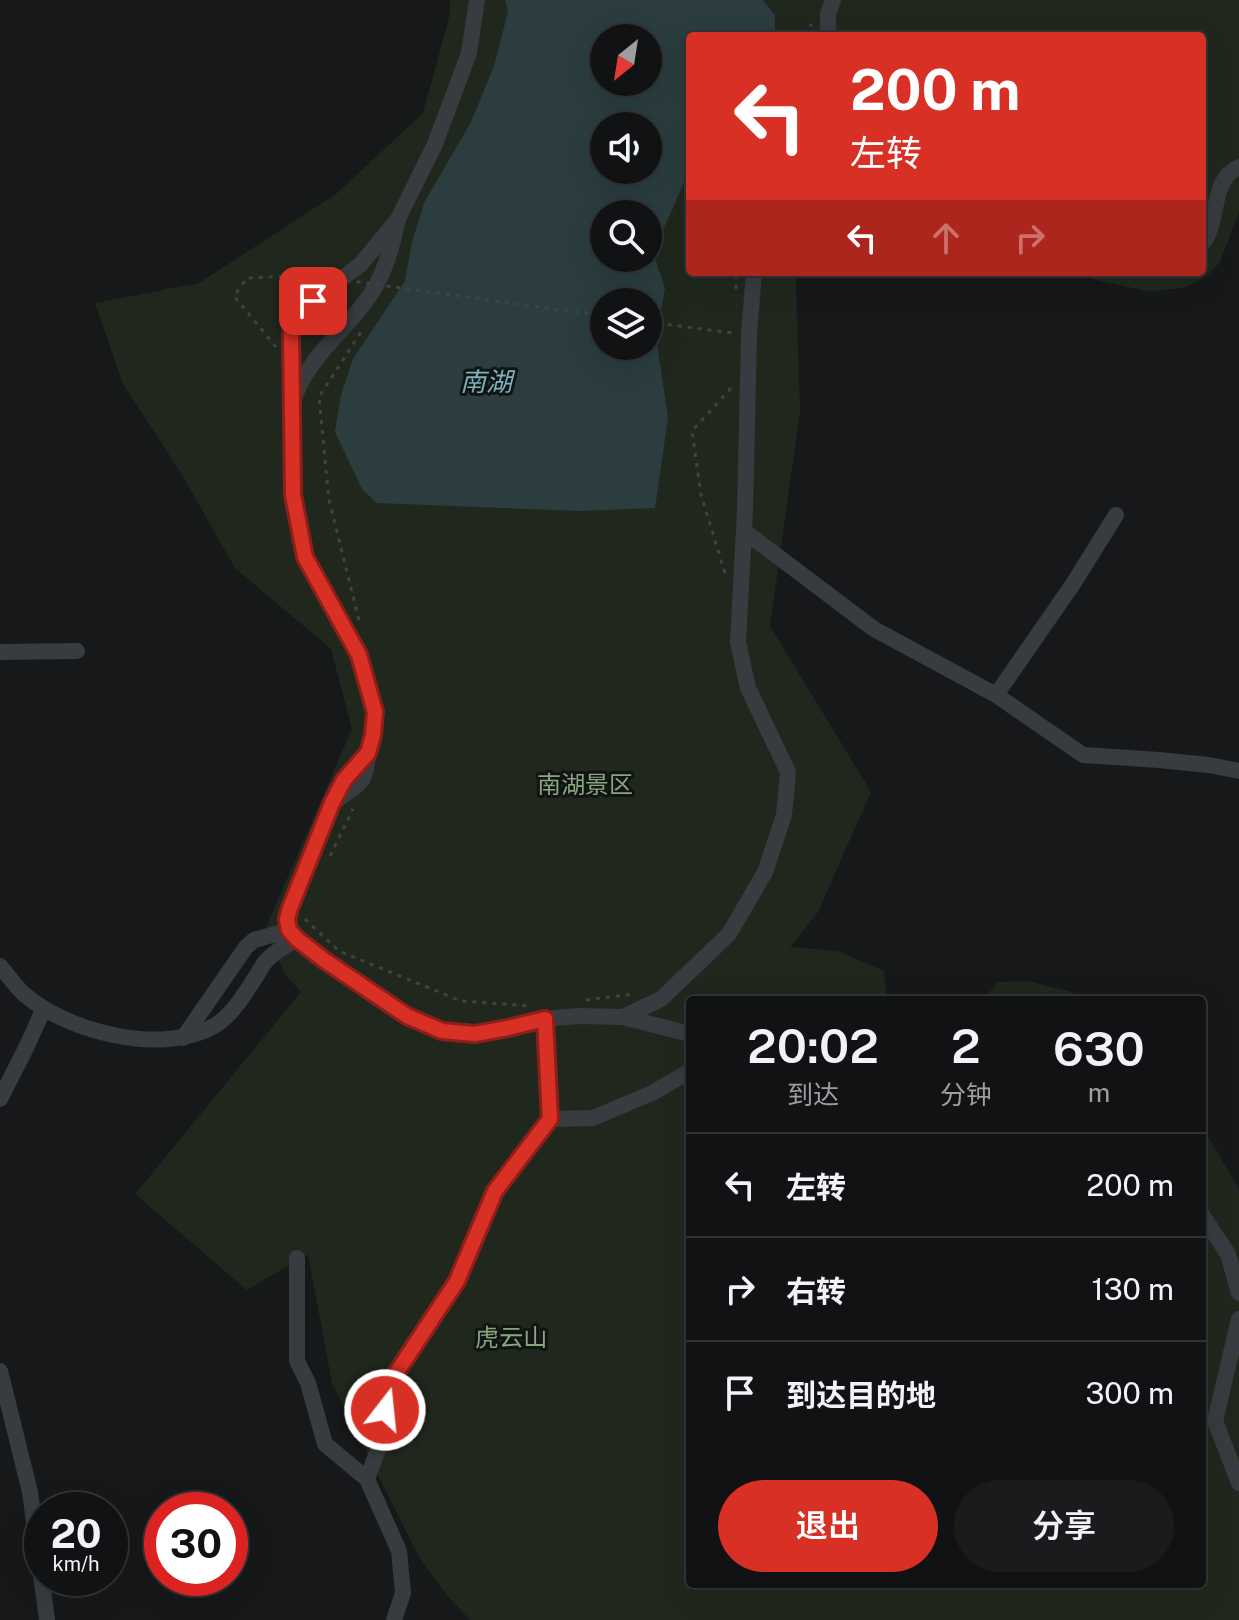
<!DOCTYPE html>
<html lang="zh">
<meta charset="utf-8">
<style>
body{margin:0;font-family:"Public Sans","Noto Sans SC",sans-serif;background:#1a1b1c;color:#f1f3f6;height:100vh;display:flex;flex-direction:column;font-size:30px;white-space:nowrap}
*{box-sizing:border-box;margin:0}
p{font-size:26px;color:#9c9ea0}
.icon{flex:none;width:44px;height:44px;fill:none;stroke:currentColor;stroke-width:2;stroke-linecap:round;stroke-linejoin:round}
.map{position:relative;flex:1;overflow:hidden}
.side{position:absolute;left:686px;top:996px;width:520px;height:592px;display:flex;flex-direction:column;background:#111213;border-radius:8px;box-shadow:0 8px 32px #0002,0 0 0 2px #303233}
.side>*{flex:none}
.banner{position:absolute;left:686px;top:32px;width:520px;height:244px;border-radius:8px;box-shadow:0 8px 32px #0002,0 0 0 2px #303233;background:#d93025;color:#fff;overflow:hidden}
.needle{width:52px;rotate:210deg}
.tools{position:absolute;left:590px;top:24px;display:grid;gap:16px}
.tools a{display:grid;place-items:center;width:72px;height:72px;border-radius:50%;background:#111213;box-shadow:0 8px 32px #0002,0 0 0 2px #303233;font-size:40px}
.speed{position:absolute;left:24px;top:1492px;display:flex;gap:16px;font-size:40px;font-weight:700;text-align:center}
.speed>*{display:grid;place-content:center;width:104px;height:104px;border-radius:50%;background:#111213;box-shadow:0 8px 32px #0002,0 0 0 2px #303233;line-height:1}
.speed small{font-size:20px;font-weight:400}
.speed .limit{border:12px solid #d22;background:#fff;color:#111}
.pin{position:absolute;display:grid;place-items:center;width:68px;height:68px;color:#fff;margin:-34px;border-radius:16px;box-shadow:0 4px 12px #0006}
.me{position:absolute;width:88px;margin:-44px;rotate:16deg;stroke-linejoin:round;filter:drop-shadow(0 0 6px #0008)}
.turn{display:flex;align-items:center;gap:28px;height:168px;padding:0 32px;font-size:36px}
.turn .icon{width:104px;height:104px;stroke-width:2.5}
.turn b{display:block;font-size:56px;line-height:68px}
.lanes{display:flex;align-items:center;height:76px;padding:0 32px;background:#0003;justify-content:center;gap:40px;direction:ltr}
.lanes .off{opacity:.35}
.eta{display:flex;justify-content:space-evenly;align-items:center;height:136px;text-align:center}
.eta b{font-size:48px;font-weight:600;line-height:56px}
.action{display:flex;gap:16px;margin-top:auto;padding:16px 32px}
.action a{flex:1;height:92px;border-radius:48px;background:#d93025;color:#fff;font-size:32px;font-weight:600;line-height:92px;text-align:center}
.action a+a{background:#1a1b1c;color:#f1f3f6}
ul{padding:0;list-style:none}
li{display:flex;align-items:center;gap:24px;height:104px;padding:0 32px;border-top:2px solid #303233}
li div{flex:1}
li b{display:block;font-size:30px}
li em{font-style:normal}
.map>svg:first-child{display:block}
.green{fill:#20281e;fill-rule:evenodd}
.water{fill:#2b3d3f;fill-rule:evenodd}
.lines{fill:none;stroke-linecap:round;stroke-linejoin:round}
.path{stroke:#3d4346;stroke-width:3;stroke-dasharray:4 6;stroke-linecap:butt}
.minor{stroke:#383b3f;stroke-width:16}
.path-bridge{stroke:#3d4346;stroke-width:3;stroke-dasharray:4 6;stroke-linecap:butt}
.route-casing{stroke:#8d1f18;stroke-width:20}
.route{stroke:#d93025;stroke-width:14}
.labels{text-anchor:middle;stroke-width:6;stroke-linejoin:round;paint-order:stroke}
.park-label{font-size:24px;fill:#89a77d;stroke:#121314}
.water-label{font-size:26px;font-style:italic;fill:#7cb2b9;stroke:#121314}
</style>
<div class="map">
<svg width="1239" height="1620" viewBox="0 0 1239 1620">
<rect width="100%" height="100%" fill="#171819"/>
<!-- green -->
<path class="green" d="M450,0H1239V212L1220,262L1207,276L1186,287L1151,292L1060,272H1202V36H690V272H799L796,283L800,411L770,626L871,792L818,912L790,947L838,951L884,971L887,1000H690V1584H1202V1126L1239,1189V1620H470L446,1594L419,1557L332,1383L308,1254L247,1290L135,1194L301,992L284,973L266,927L352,729L331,649L235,568L181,473L123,384L95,303L199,283L336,194L423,113L450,14ZM604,38H648V82H604ZM604,126H648V170H604ZM604,214H648V258H604ZM604,302H648V346H604Z
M1027,981L1071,992L1085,1000H983L998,982Z"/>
<!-- water -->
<path class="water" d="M505,0H763L775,15V36H690V169L653,253L665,288L656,336L668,418L655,508L581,511L377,503L362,489L335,432L341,395L353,359L405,281L412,242L424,203L471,122L494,66L508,12ZM604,38H648V82H604ZM604,126H648V170H604ZM604,214H648V258H604ZM604,302H648V346H604Z"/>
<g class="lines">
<!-- path -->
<path class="path" d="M808,36L811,24
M736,289V272
M648,322L733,333
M276,347L234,296L247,278L307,275
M725,573L701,495L692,431L731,388
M359,620L329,500L319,397L361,332
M330,856L353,809
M305,919L339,951L461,1001L531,1006
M586,1000L634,994"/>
<!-- minor -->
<path class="minor" d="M477,0L469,53L435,144L398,219L361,264L313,301L299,314L293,322L291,334L293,495L305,557L359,655L375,712L373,735L368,753L344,780L332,803L287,919L289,930L297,939L324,960L407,1016L442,1031L475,1034L508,1028L545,1019L579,1016L623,1017L661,999L729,934L765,872L784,815L788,772L748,688L738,642L745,511L749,335L754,272
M828,36V14L833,0
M1202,244C1221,221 1209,180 1239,167
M295,396C308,359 342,333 365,302C383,279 391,251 397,223
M744,531L874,629L996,695L1083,755L1159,760L1209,765L1239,771
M0,652L77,651
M996,695L1073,584L1116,515
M337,800C360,783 366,784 368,753
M0,966C8,975 15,986 24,994C67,1032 162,1056 214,1026C233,1015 245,993 257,975C260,970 263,964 267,960C275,951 287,945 297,939
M623,1017L690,1034
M183,1038L246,947L254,940L289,930
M0,1099L27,1046L44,1008
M550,1119L593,1118L652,1093L690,1071
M1202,1215L1228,1254L1239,1293
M297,1258V1361L308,1383L325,1444L367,1479L399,1551L403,1593L394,1620
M1239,1319L1215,1421L1239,1483
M0,1371L30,1492L47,1620
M367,1479L385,1431V1390L457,1281L495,1191L550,1119L545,1019"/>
<!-- path-bridge -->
<path class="path-bridge" d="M307,275L604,316"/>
</g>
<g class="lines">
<!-- route casing -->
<g class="route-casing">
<path id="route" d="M313,301L293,322L291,334L293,495L305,557L359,655L375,712L373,735L368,753L344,780L332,803L290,908L287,919L289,930L297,939L324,960L407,1016L442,1031L475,1034L508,1028L545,1019L550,1119L495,1191L457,1281L385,1390V1410"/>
</g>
<!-- route -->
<use href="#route" class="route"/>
</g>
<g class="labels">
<!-- park labels -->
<g class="park-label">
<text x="585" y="793">南湖景区</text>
<text x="511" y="1346">虎云山</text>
</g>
<!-- water labels -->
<g class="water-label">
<text x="486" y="391">南湖</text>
</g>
</g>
</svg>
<div class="tools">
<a><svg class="needle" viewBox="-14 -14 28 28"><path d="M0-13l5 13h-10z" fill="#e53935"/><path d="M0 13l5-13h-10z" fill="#9c9ea0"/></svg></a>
<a><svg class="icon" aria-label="sound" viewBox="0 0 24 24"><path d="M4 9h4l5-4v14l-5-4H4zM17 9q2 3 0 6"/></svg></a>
<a><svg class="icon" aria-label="search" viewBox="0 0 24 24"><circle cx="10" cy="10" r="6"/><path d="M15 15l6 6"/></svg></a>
<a><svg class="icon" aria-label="layers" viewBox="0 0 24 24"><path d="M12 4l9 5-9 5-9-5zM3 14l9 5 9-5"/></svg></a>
</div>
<div class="speed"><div>20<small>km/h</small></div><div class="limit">30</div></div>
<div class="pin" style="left:313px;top:301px;background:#d93025"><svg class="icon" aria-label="arrive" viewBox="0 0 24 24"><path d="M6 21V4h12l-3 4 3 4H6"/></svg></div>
<svg class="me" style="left:385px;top:1410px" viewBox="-20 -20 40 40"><circle r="17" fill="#d93025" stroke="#fff" stroke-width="3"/><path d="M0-11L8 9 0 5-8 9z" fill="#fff"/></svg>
<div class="banner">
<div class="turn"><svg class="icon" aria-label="left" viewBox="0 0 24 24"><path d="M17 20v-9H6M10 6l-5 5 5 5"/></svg><div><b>200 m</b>左转</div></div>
<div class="lanes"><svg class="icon" aria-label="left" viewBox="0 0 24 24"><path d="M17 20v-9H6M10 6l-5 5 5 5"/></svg><svg class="icon off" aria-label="ahead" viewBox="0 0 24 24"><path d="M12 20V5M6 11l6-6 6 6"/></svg><svg class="icon off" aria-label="right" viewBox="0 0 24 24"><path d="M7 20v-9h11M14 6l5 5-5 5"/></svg></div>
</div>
<section class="side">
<div class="eta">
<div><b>20:02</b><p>到达</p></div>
<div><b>2</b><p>分钟</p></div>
<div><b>630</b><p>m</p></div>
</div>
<ul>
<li><svg class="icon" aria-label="left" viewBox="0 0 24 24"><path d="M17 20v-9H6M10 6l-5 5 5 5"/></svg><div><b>左转</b></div><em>200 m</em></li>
<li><svg class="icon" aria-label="right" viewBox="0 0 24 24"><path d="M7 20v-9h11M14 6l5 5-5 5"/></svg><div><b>右转</b></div><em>130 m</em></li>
<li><svg class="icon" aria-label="arrive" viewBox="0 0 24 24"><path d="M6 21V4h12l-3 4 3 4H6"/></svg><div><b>到达目的地</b></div><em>300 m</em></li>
</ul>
<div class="action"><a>退出</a><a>分享</a></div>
</section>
</div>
